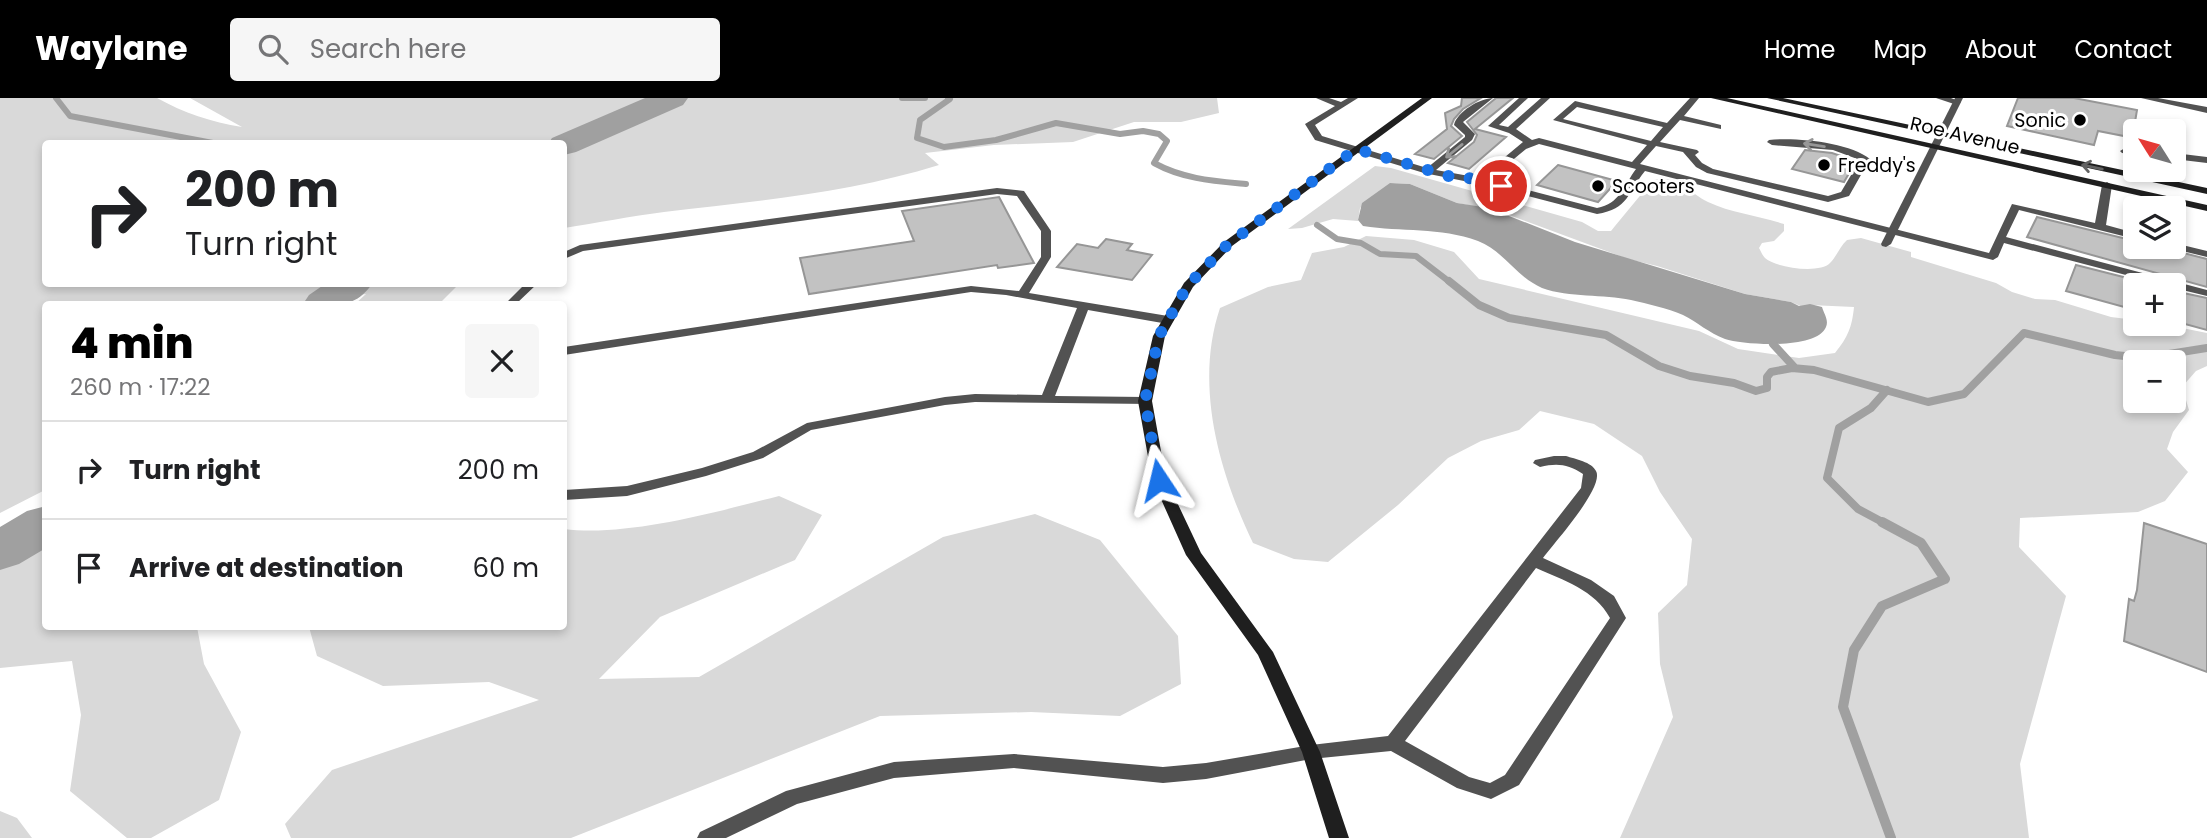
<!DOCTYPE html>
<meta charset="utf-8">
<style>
body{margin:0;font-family:Poppins,sans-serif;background:#f6f6f6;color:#202124;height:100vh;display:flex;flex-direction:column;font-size:26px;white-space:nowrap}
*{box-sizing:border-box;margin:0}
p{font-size:23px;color:#757577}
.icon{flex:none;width:38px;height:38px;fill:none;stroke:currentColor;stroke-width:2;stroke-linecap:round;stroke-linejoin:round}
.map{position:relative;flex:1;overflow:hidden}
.side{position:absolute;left:42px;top:203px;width:525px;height:329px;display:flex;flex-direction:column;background:#fff;border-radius:7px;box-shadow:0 4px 10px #0003}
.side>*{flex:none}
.hud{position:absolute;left:42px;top:42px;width:525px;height:147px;border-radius:7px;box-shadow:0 4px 10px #0003;background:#fff;color:#202124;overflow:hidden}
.needle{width:46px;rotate:307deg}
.tools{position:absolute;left:2123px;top:21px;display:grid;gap:14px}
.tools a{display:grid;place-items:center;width:63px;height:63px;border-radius:7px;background:#fff;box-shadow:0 4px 10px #0003;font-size:35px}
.pin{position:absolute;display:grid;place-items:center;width:60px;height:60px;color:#fff;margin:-30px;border:4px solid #fff;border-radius:50%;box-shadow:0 2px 7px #0007}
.me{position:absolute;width:77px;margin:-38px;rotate:350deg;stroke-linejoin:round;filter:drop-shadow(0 0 5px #0008)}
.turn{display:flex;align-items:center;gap:24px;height:147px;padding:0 28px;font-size:32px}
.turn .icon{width:91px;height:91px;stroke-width:2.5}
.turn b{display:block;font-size:49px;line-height:60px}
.round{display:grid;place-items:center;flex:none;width:74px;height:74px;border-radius:7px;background:#f6f6f6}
.overview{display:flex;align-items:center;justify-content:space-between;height:119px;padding:0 28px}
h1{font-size:42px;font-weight:800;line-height:52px;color:#000}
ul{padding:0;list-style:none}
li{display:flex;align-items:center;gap:21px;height:98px;padding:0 28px;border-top:2px solid #e0e0e0}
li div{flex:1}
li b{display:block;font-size:26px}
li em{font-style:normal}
header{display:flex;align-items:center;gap:42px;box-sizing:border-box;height:98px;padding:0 35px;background:#000;color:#fff}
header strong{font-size:33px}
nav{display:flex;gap:38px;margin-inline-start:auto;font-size:24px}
.search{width:490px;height:63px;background:#f6f6f6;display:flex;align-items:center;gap:18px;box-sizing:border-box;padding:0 24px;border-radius:7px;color:#757577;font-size:26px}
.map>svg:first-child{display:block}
.green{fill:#d9d9d9;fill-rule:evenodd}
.water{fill:#a0a0a0}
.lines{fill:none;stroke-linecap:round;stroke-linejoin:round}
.stream-far2{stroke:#a0a0a0;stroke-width:6}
.stream-far1{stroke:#a0a0a0;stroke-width:8}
.stream{stroke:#a0a0a0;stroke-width:10}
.river{fill:#a0a0a0;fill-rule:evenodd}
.building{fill:#c2c2c2;stroke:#969696;stroke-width:2}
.lane{fill:#525252;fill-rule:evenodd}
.street{fill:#525252;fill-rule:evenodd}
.secondary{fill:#1f1f1f;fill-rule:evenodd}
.oneway{stroke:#979797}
.oneway2{stroke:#626262}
.route{stroke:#1a73e8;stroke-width:12;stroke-dasharray:0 21.6}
.poi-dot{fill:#000;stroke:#fff;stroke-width:2.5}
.labels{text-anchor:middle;stroke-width:6;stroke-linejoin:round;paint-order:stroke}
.far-poi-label{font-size:19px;fill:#000;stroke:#fff;text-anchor:start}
.far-street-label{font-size:19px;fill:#000;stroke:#fff}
</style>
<header>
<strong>Waylane</strong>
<div class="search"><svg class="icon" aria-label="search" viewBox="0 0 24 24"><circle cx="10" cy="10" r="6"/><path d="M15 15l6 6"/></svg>Search here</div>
<nav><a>Home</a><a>Map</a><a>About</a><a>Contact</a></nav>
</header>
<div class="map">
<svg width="2207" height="740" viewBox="0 0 2207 740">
<rect width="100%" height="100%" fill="#fff"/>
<!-- green -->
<path class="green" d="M0,0H157C184,15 211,24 242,29L190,0H1217L1219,15L1181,24H1134L1073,44L994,47L925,55L939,67C849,95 757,103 664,114C631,118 597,125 564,130V46H46V186H459L439,206H355L366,196L298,204L295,206H46L45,392L0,415Z
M1375,68L1391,70L1582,124L1598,133H1611L1615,128L1653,82C1682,77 1687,94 1708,104C1731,115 1760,118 1784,126V133L1774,143L1762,145L1759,150C1761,153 1762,157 1765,160C1776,170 1820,176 1830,165C1837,158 1840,148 1847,142L1861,140L1911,154V159L1996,185L2012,194L2035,201L2055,202L2111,219L2135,222V226H2162L2207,235V268L2196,273L2182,289L2189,312L2173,334L2167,351L2188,374L2165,403L2138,414L2020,420L2019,449L2066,498L2020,666L2029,740H1620L1673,619L1660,566L1658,515L1687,487L1692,441L1660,394L1642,358L1594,326L1540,313L1519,332L1481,343L1448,360L1398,407L1328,464L1294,461L1253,445C1219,374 1194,287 1220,210L1268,189L1301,182L1312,155L1344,149L1366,138L1414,142L1454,154L1479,181L1699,233L1738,251L1799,260L1835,255C1848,239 1852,229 1854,209L1810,207L1803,209L1791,204L1745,196L1657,168L1628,161L1498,113L1457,105L1410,86L1391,85L1360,110L1358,123L1333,121L1302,130L1288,131ZM2135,264H2174V303H2135Z
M779,398L822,417L795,462L660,519L599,581L699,579L943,439L1035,416L1100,442L1178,538L1181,586L1120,618L1031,614L880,618L571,740H291L285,726L332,672L539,602L489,584L383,588L317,558L309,529L564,528V431C627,439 716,414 779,398Z
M45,450L46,528L197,529L204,566L241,634L219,702L151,740H127L70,693L81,617L72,563L0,570V471Z
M0,713L17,720L32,740H0Z"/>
<!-- water -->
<path class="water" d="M1390,85L1410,86L1457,105L1489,110L1575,144L1745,196L1791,204L1799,208L1810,206L1822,209C1824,216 1829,222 1826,229C1817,252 1744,247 1725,241C1709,235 1697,224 1683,217C1667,210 1648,206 1631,202C1603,196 1570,200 1542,190C1516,179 1504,153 1478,143C1440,129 1401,134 1363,128L1358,122L1362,105Z"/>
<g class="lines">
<!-- stream-far2 -->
<path class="stream-far2" d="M56,0L70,18L218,46
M902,0H925
M948,0L950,1L920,22L917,40L944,49L996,42L1056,25L1120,36L1143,33L1159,36L1167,43L1154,65C1183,81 1214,83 1246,86
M1317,127L1337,141L1361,145L1380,156L1416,158L1451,185"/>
<!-- stream-far1 -->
<path class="stream-far1" d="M1449,183L1479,207L1509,220L1606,237L1659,268L1690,278L1734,285L1756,293L1767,290V279L1771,274L1792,270L1814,272L1928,304L1964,296L2024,235L2115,257L2144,260L2207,250
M1773,246L1795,270
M1886,426L1858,411L1827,380L1839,330L1871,310L1887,292"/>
<!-- stream -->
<path class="stream" d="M1882,424L1921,445L1945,481L1882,508L1854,552L1843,609L1891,740"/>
<!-- river -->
<path class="river" d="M645,0H688L683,7L576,54L564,57V46H548L552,40Z
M325,186H372C353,213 333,206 303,206L309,197Z
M46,408V450L19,466L0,472V429L27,413Z"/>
</g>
<!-- building -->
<path class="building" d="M1462,0H1481L1463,11L1454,21L1451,28L1462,38L1434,61L1415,56L1447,31L1445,15L1461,8Z
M1496,0H1513L1475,31L1506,39L1469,71L1448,65L1474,44L1477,37L1467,24Z
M2018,0H2074L2137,12L2133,36L2130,35L2129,39L2098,33L2094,47L2007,28Z
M1805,52L1832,55L1856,63L1844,84L1792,71Z
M1558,67L1617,83L1598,104L1537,87Z
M999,99L1034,165L998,170L997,167L809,196L800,160L914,143L902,113Z
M2037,119L2135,143V149H2160L2207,161V189L2027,139Z
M1106,141L1132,146L1127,152L1152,157L1132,182L1057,169L1077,146L1098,150Z
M2076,167L2155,187H2135V212L2066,193Z
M2174,193L2207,200V232L2174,223Z
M2144,425L2207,446V574L2124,543L2129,501L2134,503L2137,492Z"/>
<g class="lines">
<!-- lane -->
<path class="lane" d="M1316,0H1329L1341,4L1348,0H1358L1315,27L1322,38L1427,70L1465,39V37L1454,27C1457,14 1480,0 1493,0L1463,24L1475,36L1472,42L1436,72L1469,78L1479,77L1493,69L1523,44L1509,35L1488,28L1519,0H1528L1499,27L1508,29L1541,0H1550L1516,31L1532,42L1539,40L1632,64L1647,47L1553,22L1575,3L1667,25L1690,0H1699L1684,18L1721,27V31L1680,22L1660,44L1697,52L1699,54L1695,57L1702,65L1713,71L1828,98L1841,94L1860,62L1833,52L1772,47L1767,44L1769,42C1795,39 1849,44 1870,61L1849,98L1828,104L1707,75L1696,69L1683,54L1656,48L1640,66L1989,155L2012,106L2095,125L2102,87L2107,84L2112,87L2106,127L2135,135V141L2019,112L2006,139L2207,192V198L2174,190V187H2164L2004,145L1998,159L1993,162L1645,73C1627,95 1629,111 1597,116L1497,90L1484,82L1469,84L1424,75L1315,42L1305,26L1335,8ZM1577,9L1663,29L1651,43L1563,21ZM1539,46L1636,71C1624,87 1620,106 1597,110L1505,86L1492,79L1526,51Z
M1936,0H1951L1961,4L1957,7Z
M2141,0H2158L2207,9V15Z
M2125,50L2135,51V57L2122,55L2120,53Z
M2174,55L2207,59V65L2174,61Z
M997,90L1024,93L1051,133V159L1029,195L1168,218L1174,222L1168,226L1088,212L1055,298L1145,299L1152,303L1150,306L975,304L945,307L811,332L763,360L706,378L627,398L564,402V392L627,388L702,370L753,354L807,325L945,299L975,296L1042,297L1077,210L1006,197L971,194L564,257V249L971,188L1019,193L1041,159V133L1017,98L997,96L583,153L564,161V154L580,147Z
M2174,145L2207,153V159L2170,150L2169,149H2174Z
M525,186H537L516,206H505Z
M1566,358C1575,361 1592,364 1596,373C1605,389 1554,445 1543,460L1591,482L1614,498L1626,520L1519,687L1491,701L1457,690L1391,653L1311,661L1206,681L1163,685L1014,670L894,680L797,706L726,740H697L700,734L786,693L894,664L1014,656L1163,669L1206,665L1311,647L1388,638L1581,390L1583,376C1568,366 1557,365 1540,369L1533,365L1535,362L1554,358ZM1536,470C1563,482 1595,492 1610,520L1505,677L1490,685L1469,679L1405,643Z"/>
<!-- street -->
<path class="street" d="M1955,0H1963L1891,146L1886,149L1882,148L1881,146Z"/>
<!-- secondary -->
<path class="secondary" d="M1422,0H1432L1232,148L1193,189L1165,238L1152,303L1166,381L1201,455L1273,554L1320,654L1349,740H1329L1302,654L1258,557L1186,457L1152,381L1138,303L1153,238L1184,185L1224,144Z
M1711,0H1727L2207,107V113Z
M1767,0H1783L2207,90V96Z"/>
</g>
<!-- one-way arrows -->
<defs><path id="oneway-shaft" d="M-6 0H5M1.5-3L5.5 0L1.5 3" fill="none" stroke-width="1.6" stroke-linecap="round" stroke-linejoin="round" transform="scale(1.75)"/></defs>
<g class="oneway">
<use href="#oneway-shaft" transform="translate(1814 47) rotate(-171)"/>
<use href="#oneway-shaft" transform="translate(1454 53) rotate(141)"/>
</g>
<use class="oneway2" href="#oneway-shaft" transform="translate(2092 69) rotate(-168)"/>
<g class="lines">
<!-- route -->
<path class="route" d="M1159,382L1145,303L1159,238L1188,187L1228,146L1356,51L1459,81L1485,79L1501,88"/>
</g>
<!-- markers -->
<g class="poi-dot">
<circle cx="2080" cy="22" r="7"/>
<circle cx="1824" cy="67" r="7"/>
<circle cx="1598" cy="88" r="7"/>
</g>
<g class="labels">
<!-- far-poi labels -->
<g class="far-poi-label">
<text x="2066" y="29" text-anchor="end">Sonic</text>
<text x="1838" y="74">Freddy's</text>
<text x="1612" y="95">Scooters</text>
</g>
<!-- far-street labels -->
<g class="far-street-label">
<text transform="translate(1965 37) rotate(13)" y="7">Roe Avenue</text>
</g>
</g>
</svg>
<div class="tools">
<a><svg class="needle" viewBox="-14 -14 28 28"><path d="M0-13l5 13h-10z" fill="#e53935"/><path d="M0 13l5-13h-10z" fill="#757577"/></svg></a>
<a><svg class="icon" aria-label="layers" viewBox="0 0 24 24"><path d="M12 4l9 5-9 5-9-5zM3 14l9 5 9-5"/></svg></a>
<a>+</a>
<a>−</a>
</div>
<div class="pin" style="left:1501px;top:88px;background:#d93025"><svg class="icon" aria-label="arrive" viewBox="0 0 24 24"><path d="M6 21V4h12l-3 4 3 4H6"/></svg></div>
<svg class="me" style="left:1159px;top:382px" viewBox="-20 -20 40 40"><path d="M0-17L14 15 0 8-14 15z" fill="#1a73e8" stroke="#fff" stroke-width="4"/></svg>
<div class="hud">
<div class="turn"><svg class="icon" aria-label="right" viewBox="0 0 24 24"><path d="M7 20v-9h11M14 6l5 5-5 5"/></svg><div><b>200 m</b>Turn right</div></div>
</div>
<section class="side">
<div class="overview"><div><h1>4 min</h1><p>260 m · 17:22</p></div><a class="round"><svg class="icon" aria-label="close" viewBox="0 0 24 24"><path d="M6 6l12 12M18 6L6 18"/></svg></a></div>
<ul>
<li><svg class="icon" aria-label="right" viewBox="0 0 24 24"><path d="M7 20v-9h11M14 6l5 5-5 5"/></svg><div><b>Turn right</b></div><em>200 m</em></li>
<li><svg class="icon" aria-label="arrive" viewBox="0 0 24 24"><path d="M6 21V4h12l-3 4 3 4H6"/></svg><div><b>Arrive at destination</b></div><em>60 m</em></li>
</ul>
</section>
</div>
